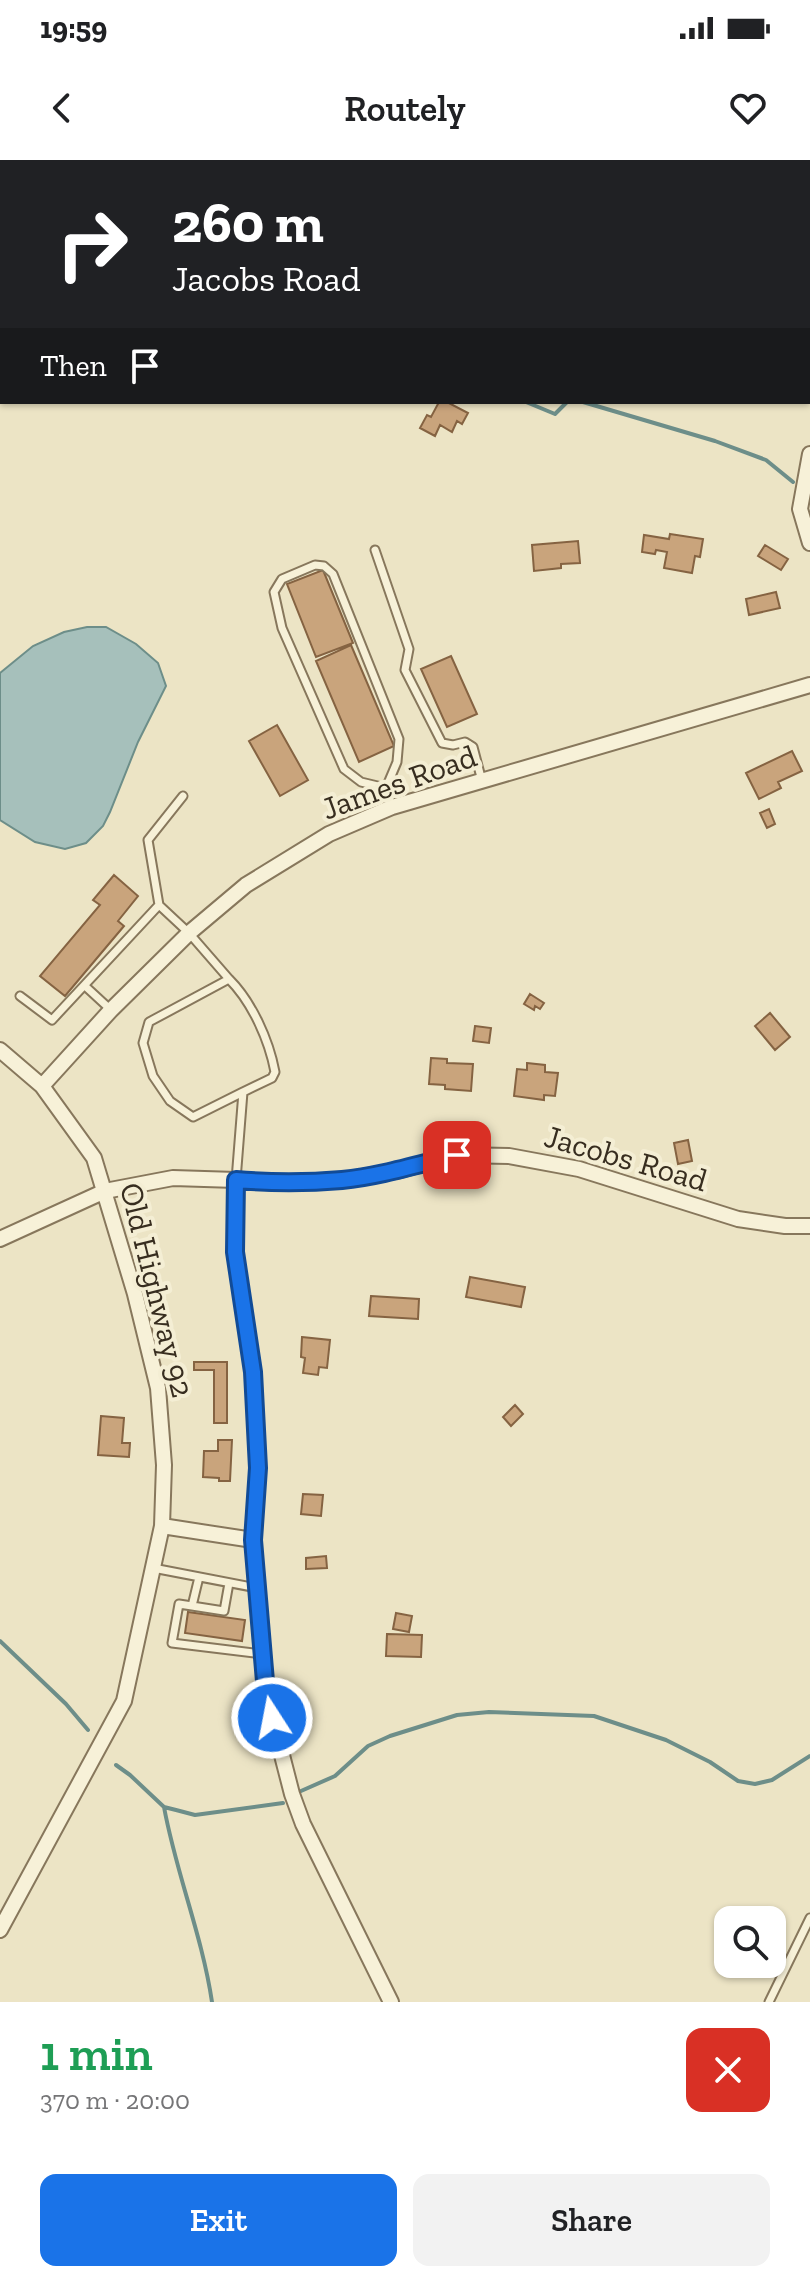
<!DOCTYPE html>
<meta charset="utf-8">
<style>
body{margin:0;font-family:"Zilla Slab",serif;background:#f2f2f2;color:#202124;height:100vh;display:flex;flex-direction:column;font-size:30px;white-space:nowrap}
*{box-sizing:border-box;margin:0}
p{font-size:26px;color:#757577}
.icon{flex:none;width:44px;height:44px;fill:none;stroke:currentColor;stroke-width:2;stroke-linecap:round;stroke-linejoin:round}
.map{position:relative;height:1842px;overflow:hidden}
.panel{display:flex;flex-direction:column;background:#fff;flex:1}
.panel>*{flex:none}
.guide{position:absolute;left:0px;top:0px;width:810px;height:244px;box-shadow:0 2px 6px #0004;background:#202124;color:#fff;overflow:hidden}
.tools{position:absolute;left:714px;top:1746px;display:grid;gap:16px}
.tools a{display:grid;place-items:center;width:72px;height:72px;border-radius:16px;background:#fff;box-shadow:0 2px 6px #0004;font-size:40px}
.pin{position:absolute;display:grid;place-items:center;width:68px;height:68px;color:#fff;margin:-34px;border-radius:16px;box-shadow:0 4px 12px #0006}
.me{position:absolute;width:88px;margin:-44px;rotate:349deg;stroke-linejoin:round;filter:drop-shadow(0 0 6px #0008)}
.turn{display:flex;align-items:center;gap:28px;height:168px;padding:0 40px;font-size:36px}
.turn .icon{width:104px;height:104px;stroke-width:2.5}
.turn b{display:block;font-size:56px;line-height:68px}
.then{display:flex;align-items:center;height:76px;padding:0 40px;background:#0003;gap:16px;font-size:30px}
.round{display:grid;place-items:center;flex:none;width:84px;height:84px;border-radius:16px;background:#f2f2f2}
.head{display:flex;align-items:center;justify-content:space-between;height:136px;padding:0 40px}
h1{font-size:48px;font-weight:600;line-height:60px;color:#1e9e55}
.button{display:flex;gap:16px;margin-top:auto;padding:16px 40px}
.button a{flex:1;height:92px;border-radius:16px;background:#1a73e8;color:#fff;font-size:32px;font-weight:600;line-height:92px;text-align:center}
.button a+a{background:#f2f2f2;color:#202124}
.status{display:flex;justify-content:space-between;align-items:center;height:56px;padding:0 40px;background:#fff;direction:ltr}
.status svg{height:22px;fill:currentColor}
header{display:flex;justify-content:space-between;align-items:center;height:104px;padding:0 40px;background:#fff;font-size:36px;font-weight:600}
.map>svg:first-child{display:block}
.water{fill:#a6c0bb;stroke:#6d8e89;stroke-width:2}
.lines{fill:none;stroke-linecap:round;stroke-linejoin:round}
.stream{stroke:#6d8e89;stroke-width:4}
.building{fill:#c9a47c;stroke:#856342;stroke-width:2}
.service-casing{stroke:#87775c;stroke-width:11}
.minor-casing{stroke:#87775c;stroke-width:18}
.service{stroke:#f7f1d8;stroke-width:7}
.minor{stroke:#f7f1d8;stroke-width:14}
.route-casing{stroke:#114b97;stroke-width:20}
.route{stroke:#1a73e8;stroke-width:14}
.labels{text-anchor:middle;stroke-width:8;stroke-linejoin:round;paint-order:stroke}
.street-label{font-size:32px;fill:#372d1f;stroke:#f4eed4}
</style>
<div class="status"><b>19:59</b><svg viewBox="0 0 49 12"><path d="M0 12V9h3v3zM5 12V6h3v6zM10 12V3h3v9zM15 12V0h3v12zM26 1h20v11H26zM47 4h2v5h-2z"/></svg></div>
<header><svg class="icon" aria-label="back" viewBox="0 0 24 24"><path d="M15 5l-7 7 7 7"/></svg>Routely<svg class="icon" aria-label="heart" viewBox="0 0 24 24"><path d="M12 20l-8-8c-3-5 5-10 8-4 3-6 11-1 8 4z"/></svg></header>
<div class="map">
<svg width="810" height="1842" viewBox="0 0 810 1842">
<rect width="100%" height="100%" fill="#ece4c5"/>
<!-- water -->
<path class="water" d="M87,467H106L136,484L158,503L166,526L138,582L110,652L103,666L86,683L65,689L35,682L0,660V513L33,486L64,472Z"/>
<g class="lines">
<!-- stream -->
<path class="stream" d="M249,0L252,2
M526,242L555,254L567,242
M583,242L715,281L766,300L793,322
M0,1481L66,1544L88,1570
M116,1605L130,1615L164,1647L176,1650L195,1655L283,1643
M301,1631L335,1616L368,1586L390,1576L457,1555L489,1552L594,1556L666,1580L710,1602L738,1621L755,1624L772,1620L810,1596
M164,1647C176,1713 202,1775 212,1842"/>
</g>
<!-- building -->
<path class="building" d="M439,242H447L468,253L462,264L457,261L452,272L440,265L435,276L420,268L427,255L431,257Z
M670,374L703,379L700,397L695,396L692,413L664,408L667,392L656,390L655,394L642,392L644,375L669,379Z
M578,381L580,403L561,404V408L534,411L532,385Z
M765,385L788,399L781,410L758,396Z
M323,410L353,483L316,497L287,424Z
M776,432L780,448L749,455L746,439Z
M351,485L394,586L359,602L316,501Z
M451,496L477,554L447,567L421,509Z
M277,565L308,620L280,636L249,581Z
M792,591L802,611L778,622L781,628L759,639L746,613Z
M769,649L775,664L767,668L760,653Z
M114,715L138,736L118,761L124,766L65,836L40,816L100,745L93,740Z
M530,834L544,843L540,849L535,846L534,850L524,844Z
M770,853L790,877L775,890L755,866Z
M475,866L491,868L489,883L473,881Z
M431,898L447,899V903L473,904L471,931L445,929V925L429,924Z
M527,903L545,905V912L558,913L555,936L544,935V940L514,936L517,909L527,910Z
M688,980L692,1001L678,1004L674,983Z
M470,1117L525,1127L521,1147L466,1137Z
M371,1136L419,1139L418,1159L369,1156Z
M302,1177L330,1180L327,1208L319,1207L318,1215L303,1213L305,1198L301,1197Z
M194,1202H227V1263H214V1210H194Z
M515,1245L523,1254L511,1266L503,1257Z
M101,1256L124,1258L122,1283H130L129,1297L98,1295Z
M218,1280H232L230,1321H219V1318L203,1317L204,1291H218Z
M303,1334L323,1335L321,1356L301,1354Z
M326,1396L327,1408L306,1409V1398Z
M188,1452L245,1460L242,1481L185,1473Z
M396,1453L412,1456L409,1472L393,1469Z
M387,1474L422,1475L421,1497L386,1496Z"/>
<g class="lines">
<!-- service casing -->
<g class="service-casing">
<path id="service" d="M375,390L409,489L405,510L442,583L453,585L465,582L473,587L482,621
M386,628L361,622L344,609L282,468L274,432L282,419L315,405L324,406L333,414L399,579L397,602L386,628L392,647
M159,745L148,680L183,636
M85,826L111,850
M20,836L52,860L159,745L189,773L229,819
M236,1020L243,932L272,918L275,912C269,880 252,842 229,819L149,862L143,883L153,916L170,941L193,957L243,932
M153,1408L257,1428
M199,1417L192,1446L224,1451L229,1423
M192,1446L179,1444L172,1483L262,1494
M769,1842L810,1758"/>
</g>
<!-- minor casing -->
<g class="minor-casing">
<path id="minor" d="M808,77L810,78
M810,294L800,349L810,383
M0,890L42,926L94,998L135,1134L158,1228L164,1305L162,1366L124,1541L0,1770
M42,926L111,850L189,773L246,725L329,674L392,647L810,525
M236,1020L279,1023L344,1020L396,1011L457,995L509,996L579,1009L738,1059L785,1066H810
M0,1079L105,1031L173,1018L236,1020L235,1092L253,1212L258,1308L253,1380L266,1533L292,1634L303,1664L391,1842
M162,1366L253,1380"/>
</g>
<!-- service -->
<use href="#service" class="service"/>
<!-- minor -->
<use href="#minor" class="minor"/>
</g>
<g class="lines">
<!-- route casing -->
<g class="route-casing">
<path id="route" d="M272,1558L266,1533L253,1380L258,1308L253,1212L235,1092L236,1020C272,1023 306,1023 342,1020C381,1016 419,1004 457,995"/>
</g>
<!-- route -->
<use href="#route" class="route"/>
</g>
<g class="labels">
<!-- street labels -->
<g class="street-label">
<text transform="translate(399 622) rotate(-20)" y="11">James Road</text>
<text transform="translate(626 998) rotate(16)" y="11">Jacobs Road</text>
<text transform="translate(157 1130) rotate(76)" y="11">Old Highway 92</text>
</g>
</g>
</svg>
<div class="tools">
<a><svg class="icon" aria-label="search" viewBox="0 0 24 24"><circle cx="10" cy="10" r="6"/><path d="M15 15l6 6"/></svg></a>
</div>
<div class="pin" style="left:457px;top:995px;background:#d93025"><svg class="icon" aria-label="arrive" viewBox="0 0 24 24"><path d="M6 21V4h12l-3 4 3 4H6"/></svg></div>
<svg class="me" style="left:272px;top:1558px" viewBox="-20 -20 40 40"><circle r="17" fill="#1a73e8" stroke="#fff" stroke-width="3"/><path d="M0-11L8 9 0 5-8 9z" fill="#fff"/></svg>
<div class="guide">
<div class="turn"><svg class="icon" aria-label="right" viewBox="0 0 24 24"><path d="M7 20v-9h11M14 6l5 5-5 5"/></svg><div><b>260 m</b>Jacobs Road</div></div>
<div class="then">Then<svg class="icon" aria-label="arrive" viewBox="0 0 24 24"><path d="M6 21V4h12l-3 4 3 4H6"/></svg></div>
</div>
</div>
<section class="panel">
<div class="head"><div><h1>1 min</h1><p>370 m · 20:00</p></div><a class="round" style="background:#d93025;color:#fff"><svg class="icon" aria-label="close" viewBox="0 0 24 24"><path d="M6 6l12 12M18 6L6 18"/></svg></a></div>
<div class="button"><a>Exit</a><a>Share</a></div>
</section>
